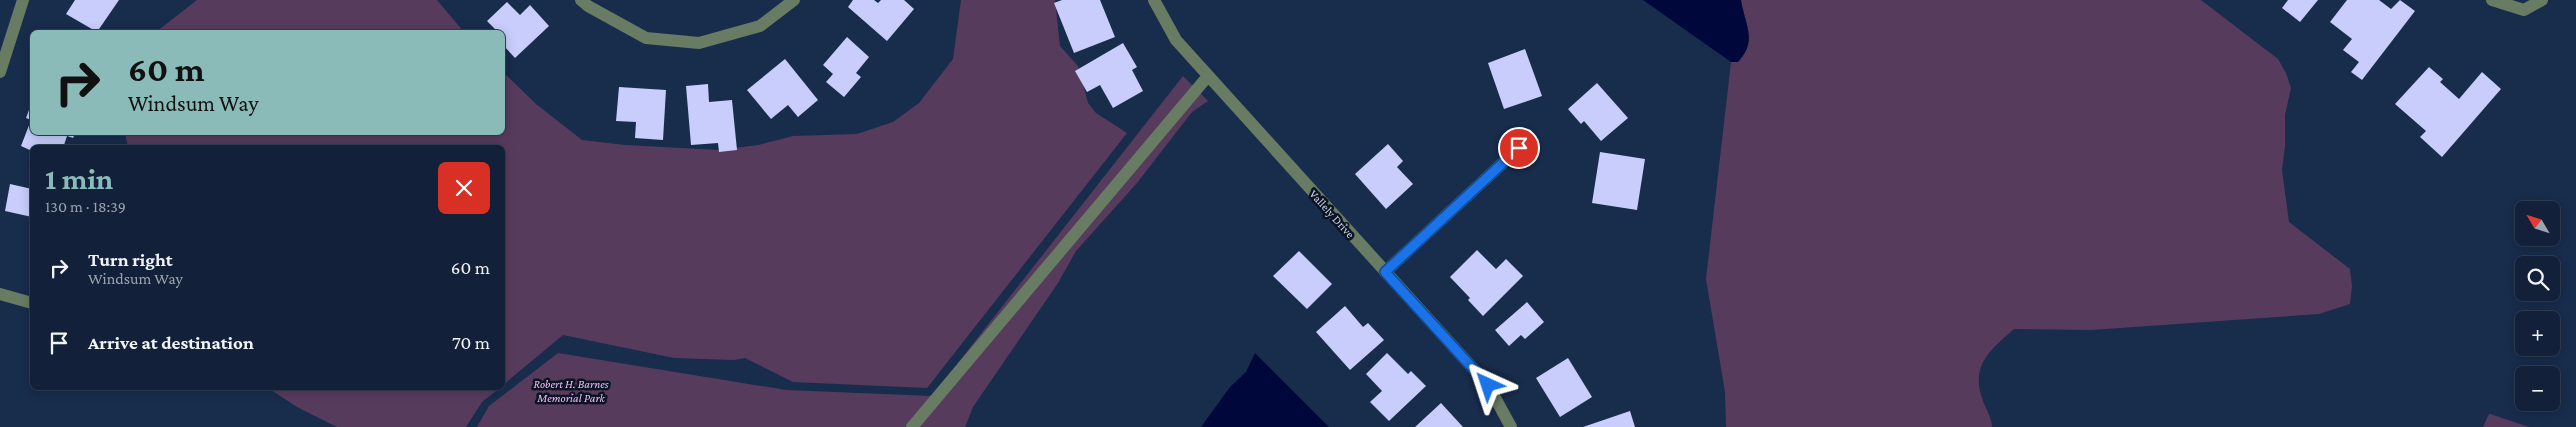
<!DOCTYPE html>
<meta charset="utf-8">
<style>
body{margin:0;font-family:"Crimson Pro",serif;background:#1f2e44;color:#f1f3f6;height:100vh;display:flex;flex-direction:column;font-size:19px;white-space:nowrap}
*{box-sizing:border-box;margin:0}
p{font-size:16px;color:#9ca3ae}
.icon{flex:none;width:28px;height:28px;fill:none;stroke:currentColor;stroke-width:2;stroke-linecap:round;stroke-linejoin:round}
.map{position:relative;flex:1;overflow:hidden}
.panel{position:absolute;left:30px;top:145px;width:475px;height:245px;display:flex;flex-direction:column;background:#122139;border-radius:8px;box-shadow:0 2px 12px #0003,0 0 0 1px #313e53}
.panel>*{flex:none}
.guide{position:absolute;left:30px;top:30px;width:475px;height:105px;border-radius:8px;box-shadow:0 2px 12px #0003,0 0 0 1px #313e53;background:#8bbbb9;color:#111;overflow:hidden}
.needle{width:32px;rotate:308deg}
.fabs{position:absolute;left:2515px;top:201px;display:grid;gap:10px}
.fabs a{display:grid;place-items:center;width:45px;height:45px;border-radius:8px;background:#122139;box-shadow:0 2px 12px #0003,0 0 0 1px #313e53;font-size:25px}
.pin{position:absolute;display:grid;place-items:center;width:42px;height:42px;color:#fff;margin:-21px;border:2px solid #fff;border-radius:50%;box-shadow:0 1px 5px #0007}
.me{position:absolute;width:55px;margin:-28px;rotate:318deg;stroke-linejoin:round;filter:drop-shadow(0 0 4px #0008)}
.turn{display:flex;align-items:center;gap:18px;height:105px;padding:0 15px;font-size:22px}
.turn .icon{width:65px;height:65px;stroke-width:2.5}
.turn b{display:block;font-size:35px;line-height:42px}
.round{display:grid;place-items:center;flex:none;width:52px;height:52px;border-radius:8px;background:#1f2e44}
.overview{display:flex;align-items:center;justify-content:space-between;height:85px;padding:0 15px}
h1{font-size:30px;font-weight:700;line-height:38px;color:#8bbbb9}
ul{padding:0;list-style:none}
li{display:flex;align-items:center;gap:15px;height:75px;padding:0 15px}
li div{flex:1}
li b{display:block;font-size:19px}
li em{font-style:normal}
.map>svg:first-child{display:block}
.green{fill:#573b5d}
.water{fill:#00083b}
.building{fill:#c8cdfb}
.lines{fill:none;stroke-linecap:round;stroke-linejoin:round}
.minor{stroke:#687c63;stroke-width:12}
.route-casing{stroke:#114b97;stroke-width:12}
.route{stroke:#1a73e8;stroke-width:9}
.labels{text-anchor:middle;stroke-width:5;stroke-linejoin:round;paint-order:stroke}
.street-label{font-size:12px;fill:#c7d3e8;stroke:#0c1423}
.park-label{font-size:12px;font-style:italic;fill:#f2bdfd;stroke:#0c1423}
</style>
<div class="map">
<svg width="2576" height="427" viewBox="0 0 2576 427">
<rect width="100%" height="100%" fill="#182c4c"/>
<!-- green -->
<path class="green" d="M197,0H437L464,32H156Z
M961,0H1055L1060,46L1078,66L1088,103L1096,113L1127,133L927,388L793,382L745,358L734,360L674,358L563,335L503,385L502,148L128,147L125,133L502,132L503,72L536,104L582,140L625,145L719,150L758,145L793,136L857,134L893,122L919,103L953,59Z
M1741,0H2201L2278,59L2286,73L2291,88L2285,115V146L2282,170L2289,222L2350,269L2352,286L2350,304L2319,314L2091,330L2014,329C1989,351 1970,366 1983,401C1986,409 1992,419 1992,427H1726L1725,392L1706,279L1731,62H1738C1758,41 1745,25 1741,0Z
M1183,76L1208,101L1192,112L1137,183L1076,251L1058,283L973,407L965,427H477L489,406L558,353L786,390L932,396Z
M268,388H500L482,402L466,427H337L297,407Z
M2489,414H2490L2529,427H2483Z"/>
<!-- water -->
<path class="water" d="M1643,0H1741C1745,26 1758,40 1738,62H1731Z
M1255,353L1329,427H1201L1230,387L1246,372Z"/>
<!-- building -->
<path class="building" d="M75,0H119L97,32L66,14Z
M853,0H874L878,3L881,0H904L914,9L887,41L848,7Z
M1062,0H1100L1115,37L1074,53L1054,3Z
M2288,0H2318L2300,22L2282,8Z
M2347,0H2379L2391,9L2400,0L2415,11L2362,80L2351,72L2359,62L2343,50L2352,39L2330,22Z
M507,2L520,15L530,5L549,26L515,58L503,45L506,41L502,37V32H498L487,21Z
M847,37L869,57L856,73L861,77L844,97L826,82L833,74L823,65Z
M1123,43L1137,67L1132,70L1143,91L1113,108L1100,85L1087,92L1075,71Z
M1525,49L1542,96L1504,109L1488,63Z
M785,59L818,100L798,117L788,105L771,119L747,90Z
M2429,67L2443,79L2440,82L2459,99L2482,72L2501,89L2442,157L2420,137L2426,131L2395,104Z
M1597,83L1628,118L1601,141L1584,121L1581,124L1568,109Z
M708,84L709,102L732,100L737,150L719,152L718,143L691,145L686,86Z
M619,87L666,90L663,140L635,138L636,122L616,121Z
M32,102V132H76L73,138L67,136L63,148H32V151L21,146L31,120L26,118Z
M1388,144L1403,161L1397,167L1413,184L1386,209L1355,174Z
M1600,152L1645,159L1637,210L1592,203Z
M10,184L32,189V217L5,211Z
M1477,250L1496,269L1506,259L1523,276L1483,316L1468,300L1470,298L1450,277Z
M1299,251L1332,284L1307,309L1273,276Z
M1527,302L1544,322L1525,339L1521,335L1509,346L1495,330Z
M1345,306L1363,327L1368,323L1384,340L1350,370L1316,332Z
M1387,353L1408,374L1411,371L1426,386L1389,421L1370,402L1382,391L1366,374Z
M1568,358L1592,397L1560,417L1536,378Z
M1441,403L1463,427H1415Z
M1630,411L1635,427H1583Z"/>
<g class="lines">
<!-- minor -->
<path class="minor" d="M581,0L588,6L646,38L699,43L760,26L794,0
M1154,0L1176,40L1488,385L1511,427
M2492,0L2524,10L2542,0
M0,72L23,0
M1385,272L1519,148
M0,294L32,303
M912,427L1208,76"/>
</g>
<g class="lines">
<!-- route casing -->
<g class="route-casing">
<path id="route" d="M1488,385L1385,272L1519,148"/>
</g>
<!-- route -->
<use href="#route" class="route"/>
</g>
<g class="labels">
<!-- street labels -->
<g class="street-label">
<text transform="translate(1332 214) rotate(48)" y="4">Vallely Drive</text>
</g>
<!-- park labels -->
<g class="park-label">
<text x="571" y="388">Robert H. Barnes<tspan x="571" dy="14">Memorial Park</tspan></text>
</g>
</g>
</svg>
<div class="fabs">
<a><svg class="needle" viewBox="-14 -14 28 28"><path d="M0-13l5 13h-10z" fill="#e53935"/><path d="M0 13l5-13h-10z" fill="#9ca3ae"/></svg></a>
<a><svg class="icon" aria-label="search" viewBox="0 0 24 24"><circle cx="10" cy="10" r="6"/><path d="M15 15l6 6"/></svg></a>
<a>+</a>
<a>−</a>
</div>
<div class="pin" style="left:1519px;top:148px;background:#d93025"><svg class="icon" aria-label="arrive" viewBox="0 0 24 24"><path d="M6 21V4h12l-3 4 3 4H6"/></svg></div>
<svg class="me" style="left:1488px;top:385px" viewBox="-20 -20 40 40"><path d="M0-17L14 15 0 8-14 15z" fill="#1a73e8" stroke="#fff" stroke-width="4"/></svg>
<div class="guide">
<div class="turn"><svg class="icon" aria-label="right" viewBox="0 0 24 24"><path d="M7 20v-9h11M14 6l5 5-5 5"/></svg><div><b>60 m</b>Windsum Way</div></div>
</div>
<section class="panel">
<div class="overview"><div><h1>1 min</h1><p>130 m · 18:39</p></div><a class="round" style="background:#d93025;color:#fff"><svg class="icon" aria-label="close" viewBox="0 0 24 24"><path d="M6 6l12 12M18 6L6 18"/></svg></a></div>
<ul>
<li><svg class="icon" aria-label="right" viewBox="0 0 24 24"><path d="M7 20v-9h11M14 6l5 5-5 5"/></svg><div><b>Turn right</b><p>Windsum Way</p></div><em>60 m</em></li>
<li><svg class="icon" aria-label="arrive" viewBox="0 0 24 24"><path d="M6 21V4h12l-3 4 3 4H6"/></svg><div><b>Arrive at destination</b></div><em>70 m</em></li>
</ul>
</section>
</div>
